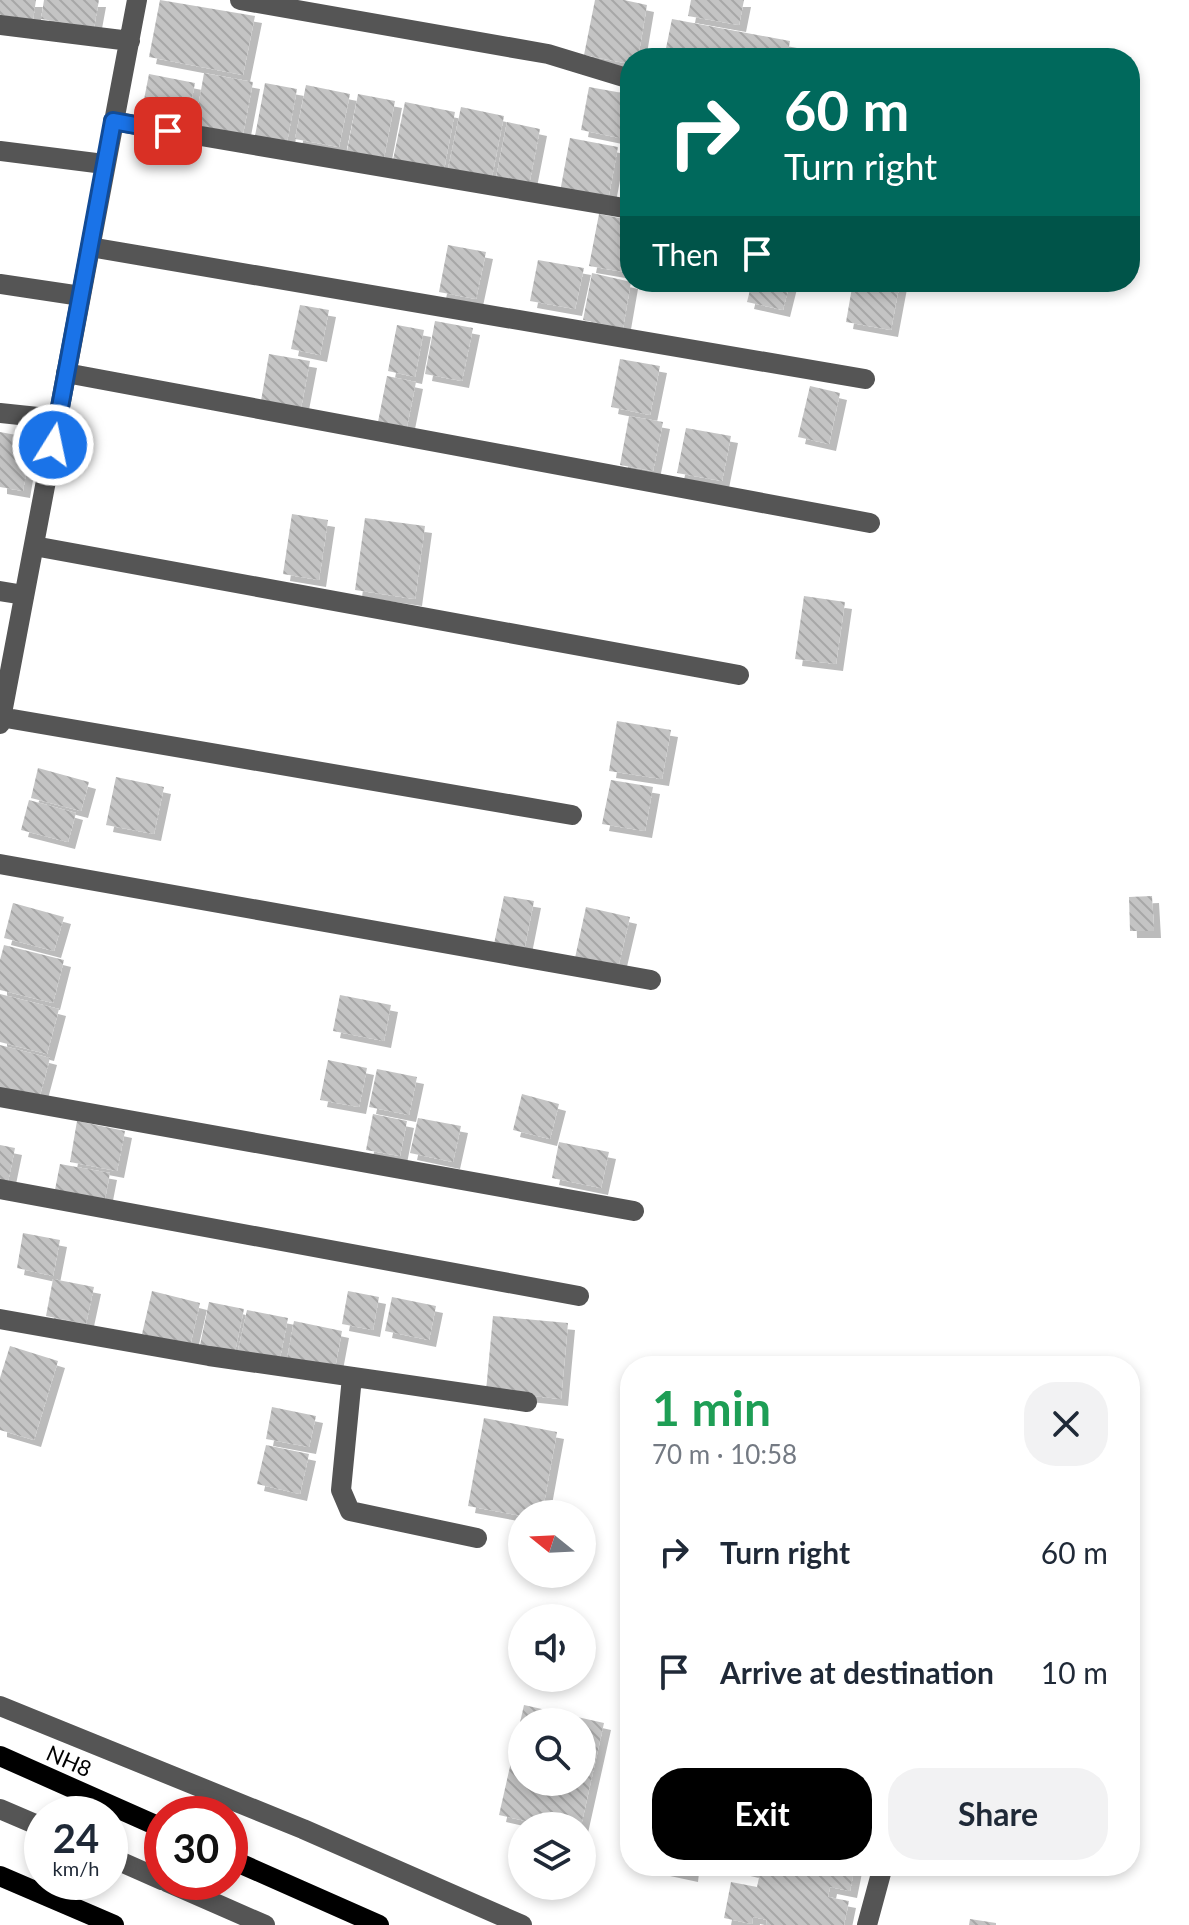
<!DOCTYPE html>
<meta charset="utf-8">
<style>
body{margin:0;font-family:Lato,sans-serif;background:#f2f2f3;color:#1f2937;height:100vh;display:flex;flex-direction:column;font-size:30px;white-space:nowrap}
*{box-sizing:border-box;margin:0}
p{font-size:26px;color:#747a83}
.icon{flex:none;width:44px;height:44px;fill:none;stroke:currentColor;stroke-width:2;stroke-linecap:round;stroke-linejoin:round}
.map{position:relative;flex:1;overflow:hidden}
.details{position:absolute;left:620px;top:1356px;width:520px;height:520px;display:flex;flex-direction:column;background:#fff;border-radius:32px;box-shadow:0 4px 12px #0003}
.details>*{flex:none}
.guide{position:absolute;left:620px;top:48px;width:520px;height:244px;border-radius:32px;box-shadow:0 4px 12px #0003;background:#00695c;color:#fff;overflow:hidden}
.needle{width:52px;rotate:288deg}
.tools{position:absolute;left:508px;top:1500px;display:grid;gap:16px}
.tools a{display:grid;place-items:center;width:88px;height:88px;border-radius:50%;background:#fff;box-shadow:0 4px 12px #0003;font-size:40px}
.speed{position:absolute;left:24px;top:1796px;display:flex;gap:16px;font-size:40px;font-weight:700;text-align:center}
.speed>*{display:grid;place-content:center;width:104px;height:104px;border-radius:50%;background:#fff;box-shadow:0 4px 12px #0003;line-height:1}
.speed small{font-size:20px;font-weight:400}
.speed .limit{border:12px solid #d22;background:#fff;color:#111}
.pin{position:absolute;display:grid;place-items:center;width:68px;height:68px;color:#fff;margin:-34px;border-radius:16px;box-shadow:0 4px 12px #0006}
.me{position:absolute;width:88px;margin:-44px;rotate:10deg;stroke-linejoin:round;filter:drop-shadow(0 0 6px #0008)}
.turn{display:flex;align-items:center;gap:28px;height:168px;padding:0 32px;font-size:36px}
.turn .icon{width:104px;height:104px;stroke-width:2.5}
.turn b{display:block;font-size:56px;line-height:68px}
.then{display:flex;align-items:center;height:76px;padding:0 32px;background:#0003;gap:16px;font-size:30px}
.round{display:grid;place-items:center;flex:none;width:84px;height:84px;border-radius:32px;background:#f2f2f3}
.overview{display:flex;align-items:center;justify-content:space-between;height:136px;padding:0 32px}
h1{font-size:48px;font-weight:700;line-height:60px;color:#1e9e55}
.button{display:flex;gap:16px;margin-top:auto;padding:16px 32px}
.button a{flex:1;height:92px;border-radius:32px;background:#000;color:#fff;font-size:32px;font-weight:700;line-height:92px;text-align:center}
.button a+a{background:#f2f2f3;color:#1f2937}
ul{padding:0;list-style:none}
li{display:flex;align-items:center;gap:24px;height:120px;padding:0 32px}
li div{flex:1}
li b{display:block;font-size:30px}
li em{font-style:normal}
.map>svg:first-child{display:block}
.building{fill:url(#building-back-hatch);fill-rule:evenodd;filter:url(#shadow)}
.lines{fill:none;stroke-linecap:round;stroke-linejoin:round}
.minor{stroke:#555;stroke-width:20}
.major{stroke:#000;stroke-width:20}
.route-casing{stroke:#114b97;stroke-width:20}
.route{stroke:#1a73e8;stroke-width:14}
.labels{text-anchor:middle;stroke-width:6;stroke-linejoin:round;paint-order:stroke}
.street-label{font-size:22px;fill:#000;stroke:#fff}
</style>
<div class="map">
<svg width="1189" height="1925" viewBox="0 0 1189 1925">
<defs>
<pattern id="building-back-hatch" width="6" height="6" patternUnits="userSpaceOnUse" patternTransform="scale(2)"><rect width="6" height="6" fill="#c4c4c4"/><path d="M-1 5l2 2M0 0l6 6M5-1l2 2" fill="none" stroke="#a7a7a7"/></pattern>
<filter id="shadow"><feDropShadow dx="7" dy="7" stdDeviation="0" flood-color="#0004"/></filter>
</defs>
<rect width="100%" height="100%" fill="#fff"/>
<!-- building -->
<path class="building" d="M0,0H36L33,20L0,15Z
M44,0H99L94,27L41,19Z
M160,0L255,16L243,75L149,57Z
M595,0H624L647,5L638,58H630V64L584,55Z
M691,0H744L739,25L688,16Z
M672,19L790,41L787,58H664Z
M204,73L253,82L243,134L195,125Z
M149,74L195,83L186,129L140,120Z
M265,83L297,89L287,142L255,136Z
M306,85L350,94L339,147L295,139Z
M589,87L628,94L620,138L581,130Z
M358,94L395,101L384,158L347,151Z
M405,102L455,112L444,170L393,160Z
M461,107L504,116L492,177L448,169Z
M507,122L540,129L529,185L496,178Z
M570,138L618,147L608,200L560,192Z
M599,214L630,220V273L589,266Z
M448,245L486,252L476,299L439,292Z
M538,260L584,268L575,309L530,301Z
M592,273L631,282L623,328L583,320Z
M752,282H790L783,310L747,302Z
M853,282H900L891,330L846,322Z
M300,305L329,310L320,355L291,349Z
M435,321L473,328L462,381L425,374Z
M397,325L424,330L415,377L388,371Z
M269,354L310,361L301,408L261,401Z
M620,359L660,366L650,415L611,407Z
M387,376L416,382L407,427L378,422Z
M810,386L840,393L829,444L798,437Z
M629,416L663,422L653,471L620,465Z
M686,428L731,436L722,481L677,473Z
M0,432L32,438L23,491L0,487Z
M292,514L328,520L319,580L283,574Z
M365,518L425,526L415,599L355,590Z
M804,596L845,602L836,664L795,659Z
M617,721L671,730L662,779L609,771Z
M38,768L89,782L81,811L31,798Z
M116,777L164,787L154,834L106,825Z
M611,780L653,787L645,831L602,824Z
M29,800L76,813L68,842L21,830Z
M504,896L534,901L524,951L494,944Z
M1152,896L1154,931H1130L1129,897Z
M13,903L64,917L54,951L4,938Z
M586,907L630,917L618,968L575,958Z
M4,945L64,960L53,1003L0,990V960Z
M0,994L59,1009L47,1054L0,1042Z
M340,995L391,1005L384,1041L333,1031Z
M0,1045L50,1058L39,1099L0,1089Z
M328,1060L367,1068L359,1107L320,1100Z
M377,1069L417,1077L409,1115L369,1107Z
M522,1094L559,1104L550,1139L513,1130Z
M373,1114L407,1121L400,1156L366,1150Z
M418,1118L461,1126L453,1162L410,1153Z
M77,1121L125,1131L117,1171L70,1162Z
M559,1142L609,1152L601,1188L552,1178Z
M0,1145L15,1148L8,1182L0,1180Z
M60,1164L110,1173L104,1204L54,1195Z
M23,1233L60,1240L53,1276L17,1268Z
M53,1279L94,1287L86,1324L46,1316Z
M152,1291L200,1303L190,1346L142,1334Z
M348,1291L379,1297L373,1330L342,1324Z
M392,1297L436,1306L429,1340L385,1331Z
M209,1302L244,1309L235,1352L200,1345Z
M247,1310L288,1318L280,1358L238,1350Z
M493,1316L568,1323L561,1399L486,1391Z
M294,1321L342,1331L335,1368L287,1359Z
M10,1346L58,1361L34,1440L0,1430V1378Z
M272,1407L316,1416L309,1447L266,1439Z
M484,1418L557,1432L542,1514H522V1516L468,1506Z
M266,1445L309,1454L300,1494L257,1484Z
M524,1705L604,1723L581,1826H548L499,1815ZM522,1722H582V1782H522Z
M649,1866H692L691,1875Z
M731,1866H855L850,1891L830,1887L828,1897L849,1901L844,1925H766L767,1920L753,1917L752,1924L724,1918L731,1882L757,1887L760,1873Z
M970,1919L996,1923V1925H969Z"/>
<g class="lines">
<!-- minor -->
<path class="minor" d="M240,0L548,54L630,79
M0,25L130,41
M113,121L630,209
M0,151L104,164
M90,247L865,379
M0,284L81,296
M66,373L870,523
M0,413L57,419
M34,546L739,675
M0,591L24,595
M1,717L572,815
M0,724L137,0
M0,864L651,980
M0,1097L634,1211
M0,1189L579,1296
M0,1319L209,1356L527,1402
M352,1377L341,1490L350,1511L477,1538
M0,1706L303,1829L522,1925
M0,1809L42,1827
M110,1857L162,1880
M167,1882L265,1925
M867,1925L883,1866"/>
<!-- major -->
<path class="major" d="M0,1756L162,1828
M230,1859L379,1925
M0,1876L114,1925"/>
</g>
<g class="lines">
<!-- route casing -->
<g class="route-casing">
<path id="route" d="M53,445L113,121L168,131"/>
</g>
<!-- route -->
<use href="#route" class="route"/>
</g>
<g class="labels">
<!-- street labels -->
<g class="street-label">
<text transform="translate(69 1761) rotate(24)" y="8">NH8</text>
</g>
</g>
</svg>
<div class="tools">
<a><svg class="needle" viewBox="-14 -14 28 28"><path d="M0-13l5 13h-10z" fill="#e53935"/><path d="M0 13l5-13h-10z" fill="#747a83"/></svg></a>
<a><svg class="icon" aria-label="sound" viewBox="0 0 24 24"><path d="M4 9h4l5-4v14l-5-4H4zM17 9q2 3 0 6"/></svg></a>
<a><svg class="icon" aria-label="search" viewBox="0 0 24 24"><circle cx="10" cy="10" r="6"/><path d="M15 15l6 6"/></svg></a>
<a><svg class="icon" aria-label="layers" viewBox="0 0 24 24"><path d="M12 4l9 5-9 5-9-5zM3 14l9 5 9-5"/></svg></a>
</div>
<div class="speed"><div>24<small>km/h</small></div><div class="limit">30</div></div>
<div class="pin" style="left:168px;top:131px;background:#d93025"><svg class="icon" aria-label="arrive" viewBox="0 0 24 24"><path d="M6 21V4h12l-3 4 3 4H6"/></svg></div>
<svg class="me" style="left:53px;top:445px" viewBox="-20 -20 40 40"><circle r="17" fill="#1a73e8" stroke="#fff" stroke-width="3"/><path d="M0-11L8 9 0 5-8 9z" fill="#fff"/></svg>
<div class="guide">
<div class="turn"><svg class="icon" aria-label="right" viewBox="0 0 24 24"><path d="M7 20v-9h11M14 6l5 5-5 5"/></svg><div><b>60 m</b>Turn right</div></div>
<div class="then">Then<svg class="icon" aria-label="arrive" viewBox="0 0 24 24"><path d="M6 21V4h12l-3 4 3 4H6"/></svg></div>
</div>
<section class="details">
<div class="overview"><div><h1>1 min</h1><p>70 m · 10:58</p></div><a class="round"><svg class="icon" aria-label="close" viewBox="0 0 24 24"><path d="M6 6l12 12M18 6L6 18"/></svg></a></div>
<ul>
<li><svg class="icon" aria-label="right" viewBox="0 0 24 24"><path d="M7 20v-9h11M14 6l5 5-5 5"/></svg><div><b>Turn right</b></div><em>60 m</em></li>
<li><svg class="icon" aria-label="arrive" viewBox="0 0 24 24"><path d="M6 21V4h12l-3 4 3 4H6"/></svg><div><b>Arrive at destination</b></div><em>10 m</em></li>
</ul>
<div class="button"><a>Exit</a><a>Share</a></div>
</section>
</div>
